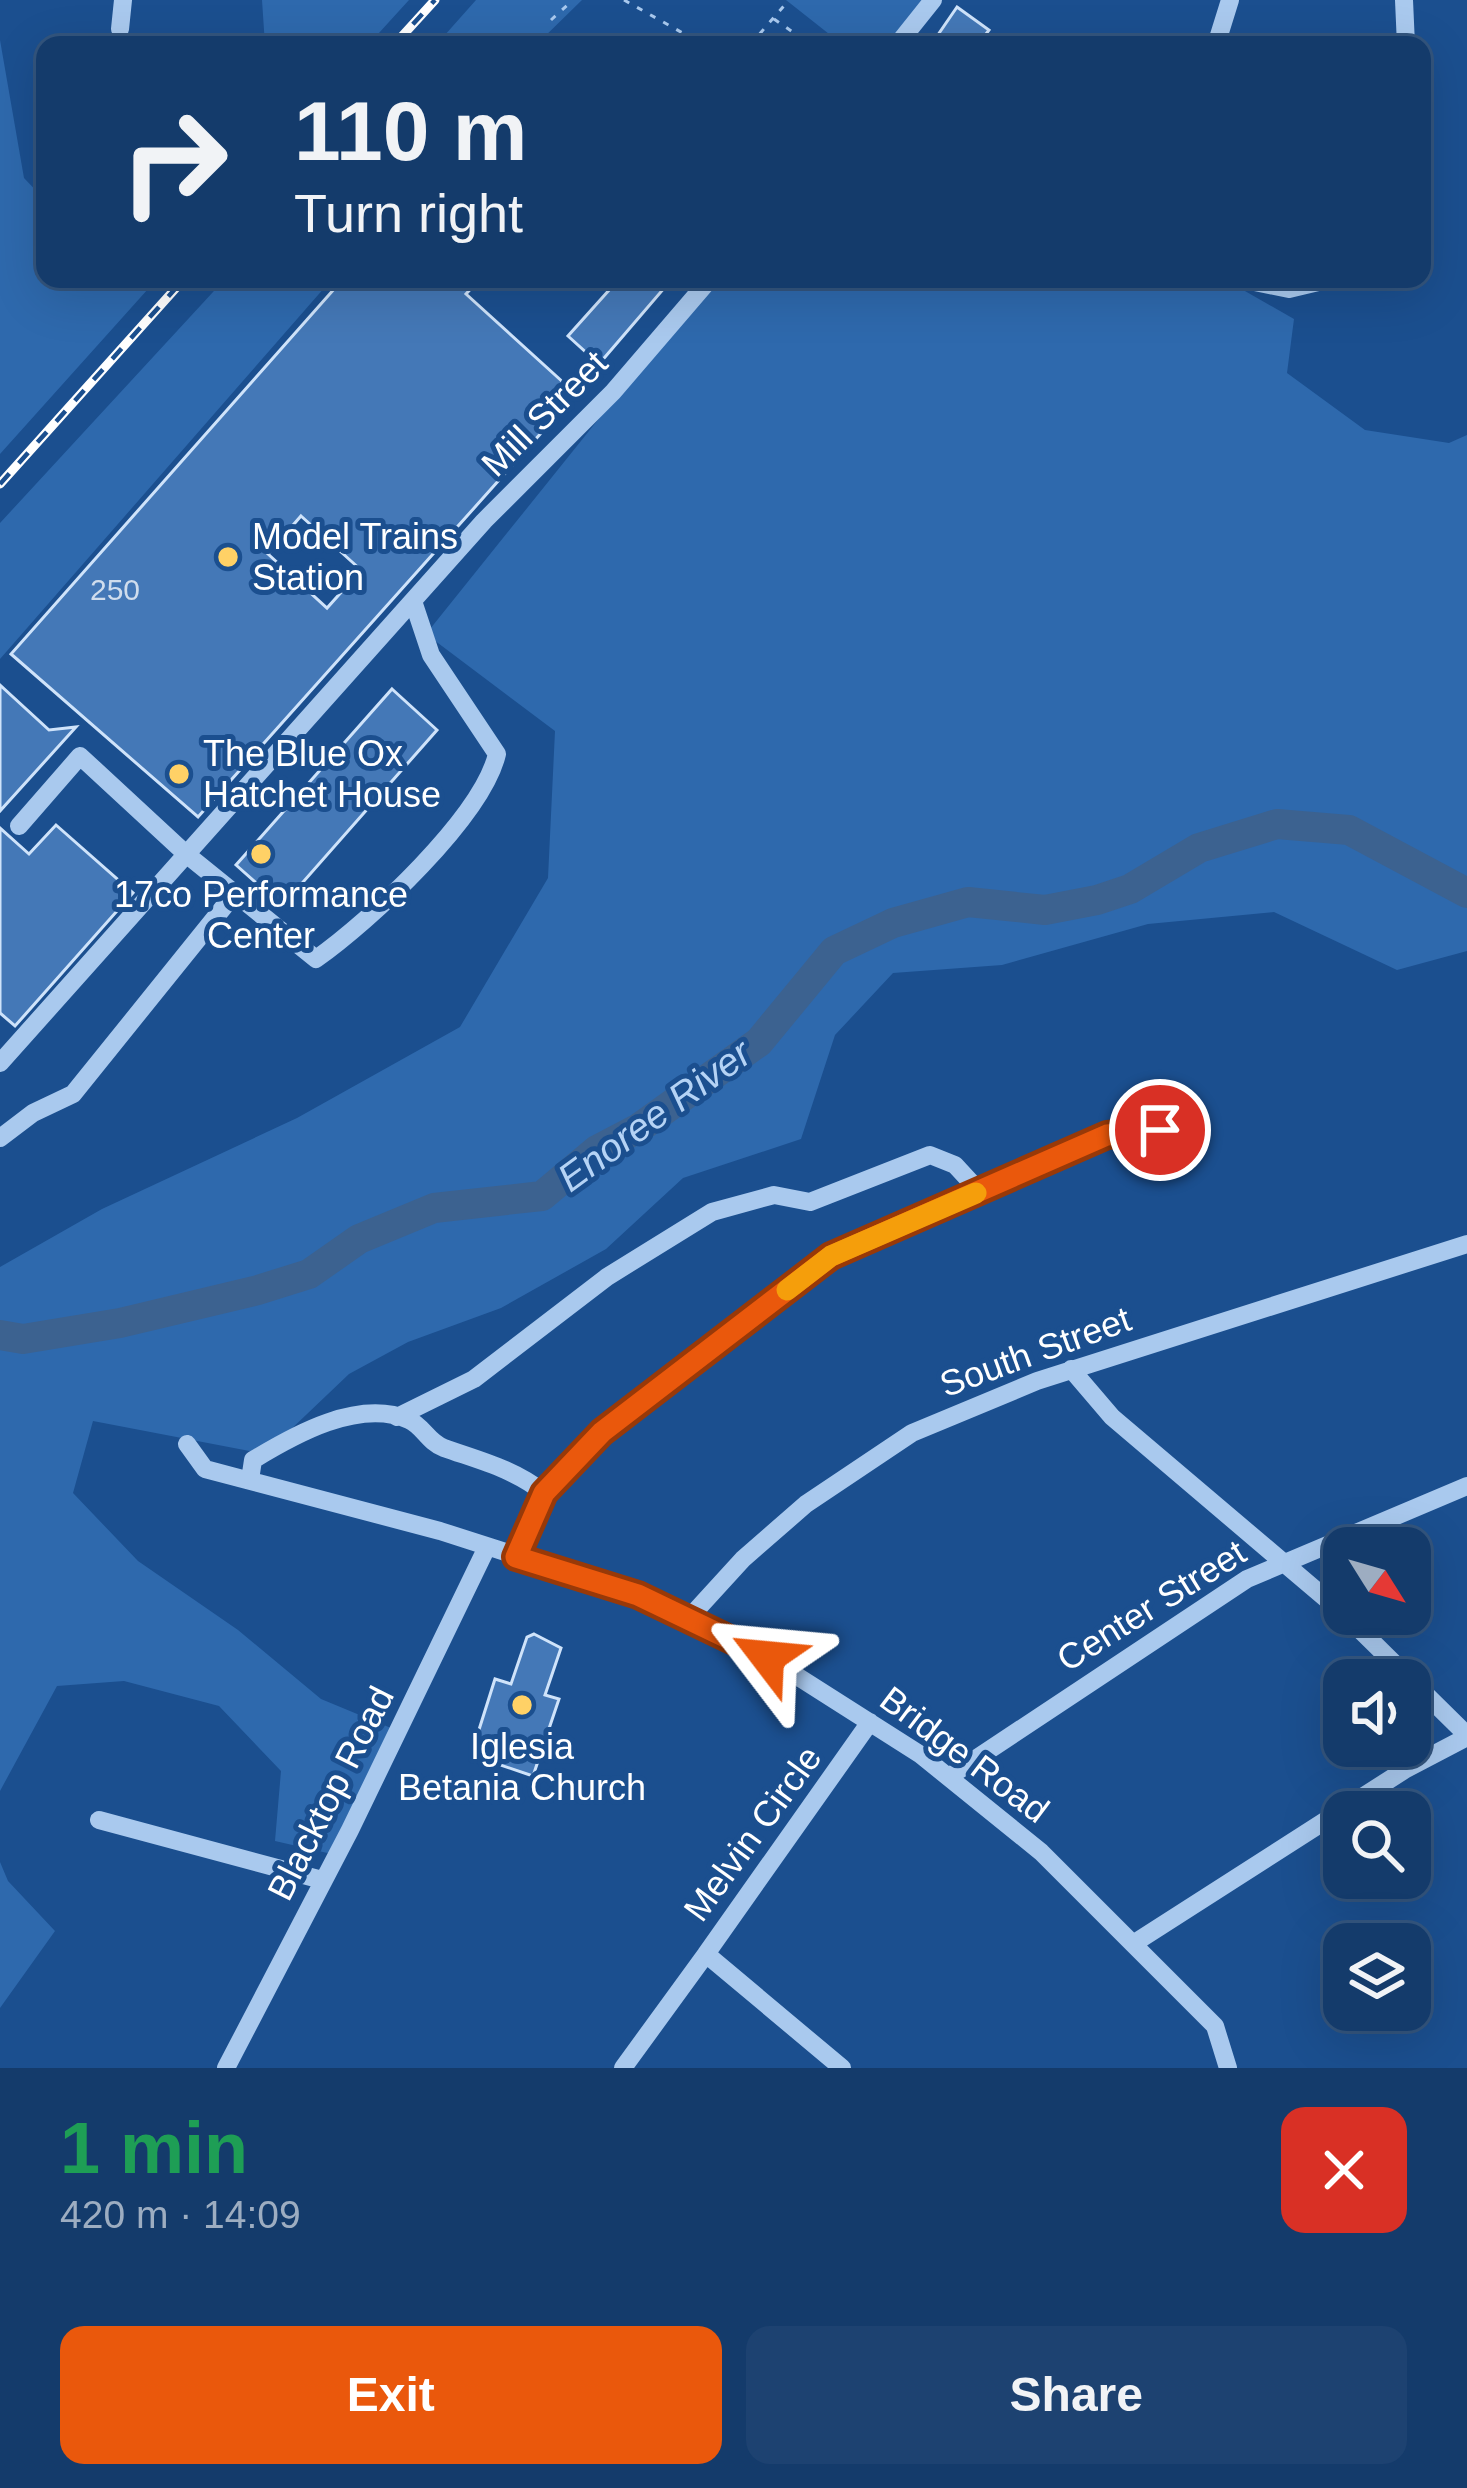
<!DOCTYPE html>
<meta charset="utf-8">
<style>
body{margin:0;font-family:Arial,sans-serif;background:#1d4271;color:#f1f3f6;height:100vh;display:flex;flex-direction:column;font-size:45px;white-space:nowrap}
*{box-sizing:border-box;margin:0}
p{font-size:39px;color:#9dadc1}
.icon{flex:none;width:66px;height:66px;fill:none;stroke:currentColor;stroke-width:2;stroke-linecap:round;stroke-linejoin:round}
.map{position:relative;height:2068px;overflow:hidden}
.drawer{display:flex;flex-direction:column;background:#143b6b;flex:1}
.drawer>*{flex:none}
.hud{position:absolute;left:36px;top:36px;width:1395px;height:252px;border-radius:24px;box-shadow:0 12px 48px #0002,0 0 0 3px #33557e;background:#143b6b;color:#f1f3f6;overflow:hidden}
.needle{width:78px;rotate:127deg}
.fabs{position:absolute;left:1323px;top:1527px;display:grid;gap:24px}
.fabs a{display:grid;place-items:center;width:108px;height:108px;border-radius:24px;background:#143b6b;box-shadow:0 12px 48px #0002,0 0 0 3px #33557e;font-size:60px}
.pin{position:absolute;display:grid;place-items:center;width:102px;height:102px;color:#fff;margin:-51px;border:6px solid #fff;border-radius:50%;box-shadow:0 3px 12px #0007}
.me{position:absolute;width:132px;margin:-66px;rotate:299deg;stroke-linejoin:round;filter:drop-shadow(0 0 9px #0008)}
.turn{display:flex;align-items:center;gap:42px;height:252px;padding:0 60px;font-size:54px}
.turn .icon{width:156px;height:156px;stroke-width:2.5}
.turn b{display:block;font-size:84px;line-height:102px}
.round{display:grid;place-items:center;flex:none;width:126px;height:126px;border-radius:24px;background:#1d4271}
.summary{display:flex;align-items:center;justify-content:space-between;height:204px;padding:0 60px}
h1{font-size:72px;font-weight:700;line-height:90px;color:#1e9e55}
.cta{display:flex;gap:24px;margin-top:auto;padding:24px 60px}
.cta a{flex:1;height:138px;border-radius:24px;background:#ea580c;color:#fff;font-size:48px;font-weight:700;line-height:138px;text-align:center}
.cta a+a{background:#1d4271;color:#f1f3f6}
.map>svg:first-child{display:block}
.green{fill:#2e69ad}
.lines{fill:none;stroke-linecap:round;stroke-linejoin:round}
.river{stroke:#3c6290;stroke-width:30}
.building{fill:#4478b7;stroke:#cfe3fa;stroke-width:3;fill-rule:evenodd}
.path{stroke:#a9c9ee;stroke-width:3;stroke-dasharray:6 9;stroke-linecap:butt}
.minor{stroke:#a9c9ee;stroke-width:18}
.rail-casing{stroke:#fff;stroke-width:9}
.rail{stroke:#1b4f8f;stroke-width:4.5;stroke-dasharray:14;stroke-linecap:butt}
.route-casing{stroke:#983908;stroke-width:30}
.route{stroke:#ea580c;stroke-width:21}
.slow{stroke:#f59e0b;stroke-width:21}
.poi-dot{fill:#ffd166;stroke:#1b4f8f;stroke-width:4.5}
.labels{text-anchor:middle;stroke-width:10;stroke-linejoin:round;paint-order:stroke}
.number-label{font-size:30px;fill:#d0dded}
.street-label{font-size:36px;fill:#fff;stroke:#1b4f8f}
.poi-label{font-size:36px;fill:#fff;stroke:#1b4f8f;text-anchor:start}
.water-label{font-size:39px;font-style:italic;fill:#b5d3f5;stroke:#1b4f8f}
</style>
<div class="map">
<svg width="1467" height="2068" viewBox="0 0 1467 2068">
<rect width="100%" height="100%" fill="#1b4f8f"/>
<!-- green -->
<path class="green" d="M262,0H409L368,45H265Z
M476,0H582L536,45H436Z
M786,0H928L894,45H843Z
M0,40L24,178L45,200V279H157L0,454Z
M225,279H332L0,659V523Z
M711,279H1224L1294,319L1287,373L1365,430L1449,443L1467,435V951L1397,970L1274,912L1148,924L1002,965L893,973L835,1035L801,1139L683,1178L606,1249L501,1308L408,1342L349,1374L265,1454L93,1421L73,1493L138,1561L238,1630L321,1699L391,1728L336,1855L275,1841L281,1771L219,1706L124,1681L57,1686L0,1791V1267L102,1209L297,1118L460,1027L548,878L555,731L426,634Z
M0,1862L8,1881L55,1931L0,2008Z"/>
<g class="lines">
<!-- river -->
<path class="river" d="M0,1335L23,1339L120,1323L258,1290L309,1274L359,1239L434,1208L542,1196L597,1150L639,1128L759,1042L834,951L893,923L968,902L1045,910L1097,900L1130,889L1199,848L1277,824L1349,830L1467,893"/>
</g>
<!-- building -->
<path class="building" d="M957,7L989,30L978,45H931Z
M343,279H480L466,294L576,394L198,817L11,654ZM301,516L361,570L327,608L268,554Z
M619,279H658L666,286L599,364L568,336Z
M0,685L49,730L76,727L0,811Z
M392,689L437,730L282,906L236,865Z
M56,825L133,893L15,1026L0,1013V828L29,854Z
M534,1634L561,1648L545,1695L559,1699L533,1776L471,1755L495,1679L511,1684L527,1637Z"/>
<g class="lines">
<!-- path -->
<path class="path" d="M624,0L704,45
M774,19L797,35
M551,20L573,0
M750,45L789,0
M452,279L454,281"/>
<!-- minor -->
<path class="minor" d="M1404,0L1406,45
M120,29L123,0
M897,45L933,0
M1216,45L1230,0
M1240,279L1289,289L1331,279
M19,826L80,756L186,854L316,959C370,921 482,817 497,754L431,655L413,601
M0,1063L484,521L613,392L710,279
M0,1138L33,1113L73,1094L235,893
M1071,1369L1112,1417L1344,1614
M397,1417L474,1379L607,1277L712,1212L774,1195L810,1202L930,1155L955,1165L979,1191
M187,1444L205,1469L440,1531L639,1595L767,1657L921,1755L1041,1852L1215,2026L1228,2068
M250,1480L253,1460C294,1435 359,1398 409,1420C423,1426 428,1442 444,1448C481,1461 514,1469 544,1493
M516,1557L544,1493L601,1432L831,1256L1107,1135L1159,1129
M1344,1614L1467,1735
M690,1617L743,1559L806,1504L912,1433L1037,1381L1467,1244
M950,1776L1247,1579L1467,1486
M99,1820L322,1880
M1136,1942L1406,1769L1467,1737
M226,2068L350,1830L487,1547
M623,2068L706,1954
M842,2068L706,1954L870,1722"/>
<!-- rail casing -->
<g class="rail-casing">
<path id="rail" d="M394,45L435,0
M0,484L184,279"/>
</g>
<!-- rail -->
<use href="#rail" class="rail"/>
</g>
<g class="lines">
<!-- route casing -->
<g class="route-casing">
<path id="route" d="M767,1657L638,1595L516,1557L544,1493L602,1432L831,1256L1107,1135L1160,1130"/>
</g>
<!-- route -->
<use href="#route" class="route"/>
<!-- slow -->
<path class="slow" d="M787,1290L831,1256L976,1193"/>
</g>
<!-- markers -->
<g class="poi-dot">
<circle cx="228" cy="557" r="12"/>
<circle cx="179" cy="774" r="12"/>
<circle cx="261" cy="854" r="12"/>
<circle cx="522" cy="1705" r="12"/>
</g>
<g class="labels">
<!-- number labels -->
<g class="number-label">
<text x="115" y="600">250</text>
</g>
<!-- street labels -->
<g class="street-label">
<text transform="translate(544 413) rotate(-45)" y="13">Mill Street</text>
<text transform="translate(1035 1351) rotate(-20)" y="13">South Street</text>
<text transform="translate(1151 1605) rotate(-32)" y="13">Center Street</text>
<text transform="translate(965 1754) rotate(37)" y="13">Bridge Road</text>
<text transform="translate(330 1793) rotate(-63)" y="13">Blacktop Road</text>
<text transform="translate(752 1833) rotate(-54)" y="13">Melvin Circle</text>
</g>
<!-- poi labels -->
<g class="poi-label">
<text x="252" y="549">Model Trains<tspan x="252" dy="41">Station</tspan></text>
<text x="203" y="766">The Blue Ox<tspan x="203" dy="41">Hatchet House</tspan></text>
<text x="261" y="907" text-anchor="middle">17co Performance<tspan x="261" dy="41">Center</tspan></text>
<text x="522" y="1759" text-anchor="middle">Iglesia<tspan x="522" dy="41">Betania Church</tspan></text>
</g>
<!-- water labels -->
<g class="water-label">
<text transform="translate(654 1115) rotate(-36)" y="14">Enoree River</text>
</g>
</g>
</svg>
<div class="fabs">
<a><svg class="needle" viewBox="-14 -14 28 28"><path d="M0-13l5 13h-10z" fill="#e53935"/><path d="M0 13l5-13h-10z" fill="#9dadc1"/></svg></a>
<a><svg class="icon" aria-label="sound" viewBox="0 0 24 24"><path d="M4 9h4l5-4v14l-5-4H4zM17 9q2 3 0 6"/></svg></a>
<a><svg class="icon" aria-label="search" viewBox="0 0 24 24"><circle cx="10" cy="10" r="6"/><path d="M15 15l6 6"/></svg></a>
<a><svg class="icon" aria-label="layers" viewBox="0 0 24 24"><path d="M12 4l9 5-9 5-9-5zM3 14l9 5 9-5"/></svg></a>
</div>
<div class="pin" style="left:1160px;top:1130px;background:#d93025"><svg class="icon" aria-label="arrive" viewBox="0 0 24 24"><path d="M6 21V4h12l-3 4 3 4H6"/></svg></div>
<svg class="me" style="left:767px;top:1657px" viewBox="-20 -20 40 40"><path d="M0-17L14 15 0 8-14 15z" fill="#ea580c" stroke="#fff" stroke-width="4"/></svg>
<div class="hud">
<div class="turn"><svg class="icon" aria-label="right" viewBox="0 0 24 24"><path d="M7 20v-9h11M14 6l5 5-5 5"/></svg><div><b>110 m</b>Turn right</div></div>
</div>
</div>
<section class="drawer">
<div class="summary"><div><h1>1 min</h1><p>420 m · 14:09</p></div><a class="round" style="background:#d93025;color:#fff"><svg class="icon" aria-label="close" viewBox="0 0 24 24"><path d="M6 6l12 12M18 6L6 18"/></svg></a></div>
<div class="cta"><a>Exit</a><a>Share</a></div>
</section>
